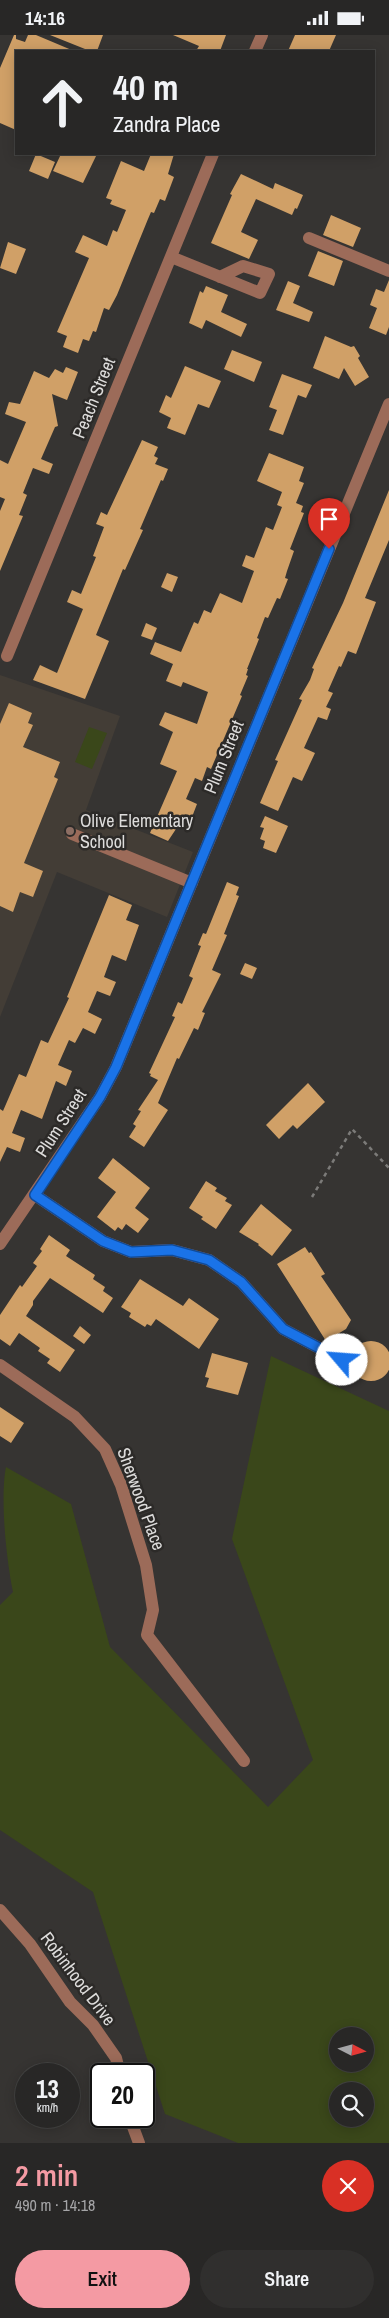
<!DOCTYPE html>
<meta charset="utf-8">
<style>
body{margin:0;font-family:"Archivo Narrow",sans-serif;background:#302f2e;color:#f1f3f6;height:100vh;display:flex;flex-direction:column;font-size:19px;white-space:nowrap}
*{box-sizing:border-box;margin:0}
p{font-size:16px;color:#a5a5a7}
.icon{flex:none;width:28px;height:28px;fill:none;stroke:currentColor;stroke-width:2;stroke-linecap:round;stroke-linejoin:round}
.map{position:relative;height:2108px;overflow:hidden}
.side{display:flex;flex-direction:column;background:#282726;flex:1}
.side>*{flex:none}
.hud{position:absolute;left:15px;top:15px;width:360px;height:105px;border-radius:0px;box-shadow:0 2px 12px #0003,0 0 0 1px #444443;background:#282726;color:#f1f3f6;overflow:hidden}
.needle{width:32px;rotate:96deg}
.fabs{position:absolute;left:329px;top:1992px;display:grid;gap:10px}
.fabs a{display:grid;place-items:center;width:45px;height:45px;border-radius:50%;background:#282726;box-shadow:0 2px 12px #0003,0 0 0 1px #444443;font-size:25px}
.speed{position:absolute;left:15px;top:2028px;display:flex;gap:10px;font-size:25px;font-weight:700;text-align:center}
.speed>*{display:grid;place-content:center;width:65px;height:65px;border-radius:50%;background:#282726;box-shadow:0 2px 12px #0003,0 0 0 1px #444443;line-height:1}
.speed small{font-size:12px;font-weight:400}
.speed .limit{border:2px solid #111;border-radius:8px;background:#fff;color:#111}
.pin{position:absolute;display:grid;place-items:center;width:42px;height:42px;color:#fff;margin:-51px -21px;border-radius:50% 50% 50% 0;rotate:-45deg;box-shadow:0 0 5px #0007}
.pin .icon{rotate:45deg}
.me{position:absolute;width:55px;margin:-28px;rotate:297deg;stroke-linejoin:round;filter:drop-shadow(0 0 4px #0008)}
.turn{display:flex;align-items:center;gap:18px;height:105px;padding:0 15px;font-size:22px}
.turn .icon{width:65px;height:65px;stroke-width:2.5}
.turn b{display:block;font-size:35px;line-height:42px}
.round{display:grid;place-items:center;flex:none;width:52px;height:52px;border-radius:26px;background:#302f2e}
.headline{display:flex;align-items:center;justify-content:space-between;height:85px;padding:0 15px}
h1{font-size:30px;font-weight:600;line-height:38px;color:#f49aa3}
.primary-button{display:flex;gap:10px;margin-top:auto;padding:10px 15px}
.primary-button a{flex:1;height:58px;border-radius:30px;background:#f49aa3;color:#111;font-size:20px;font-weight:600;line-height:58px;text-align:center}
.primary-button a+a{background:#302f2e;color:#f1f3f6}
.status{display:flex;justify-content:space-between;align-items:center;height:35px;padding:0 25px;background:#282726;direction:ltr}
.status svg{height:14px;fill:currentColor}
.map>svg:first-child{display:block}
.built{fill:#433d36}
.green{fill:#3a471a;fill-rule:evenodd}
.building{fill:#d0a067}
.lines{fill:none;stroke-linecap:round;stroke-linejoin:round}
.path{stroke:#7c7b79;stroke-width:2.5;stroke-dasharray:4 4;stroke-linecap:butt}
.minor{stroke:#9c6b59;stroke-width:12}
.route-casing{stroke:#114b97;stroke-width:12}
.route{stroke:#1a73e8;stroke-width:9}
.education-dot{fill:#8d6e63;stroke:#2c2a28;stroke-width:2}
.labels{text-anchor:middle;stroke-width:5;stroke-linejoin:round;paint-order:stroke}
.street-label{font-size:18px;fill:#dddcdb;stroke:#2c2a28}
.poi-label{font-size:18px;fill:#dddcdb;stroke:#2c2a28;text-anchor:start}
</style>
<div class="status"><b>14:16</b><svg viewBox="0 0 49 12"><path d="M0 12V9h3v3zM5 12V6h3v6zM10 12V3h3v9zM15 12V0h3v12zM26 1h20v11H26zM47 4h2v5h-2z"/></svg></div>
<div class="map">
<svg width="389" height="2108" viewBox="0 0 389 2108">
<rect width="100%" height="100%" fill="#363432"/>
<!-- built -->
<path class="built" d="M0,640L120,681L86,775L193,817L167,882L57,837L0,982Z"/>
<!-- green -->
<path class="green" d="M89,692L107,698L92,734L75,727Z
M271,1321L389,1376V2108H238L165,2079L93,1857L0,1795V1570L13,1557C6,1523 0,1462 6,1432L71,1469L110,1612L268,1772L313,1725L232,1504ZM338,2001H365V2029H338ZM338,2056H365V2084H338Z"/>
<!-- building -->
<path class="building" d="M14,0H16V4L25,7L28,0H36L74,16H16V95L0,88V33Z
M50,0H103L97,16H90Z
M173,0H226L220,16H196L199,11Z
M295,0H336L329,16H288Z
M36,119L55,127L48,144L29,136Z
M61,119H97L83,148L53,136Z
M151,119H174L168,139L174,142L165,166L160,164L154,178L151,177L148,184L117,260L109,275L104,273L96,297L93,296L89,306L83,304L78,318L63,312L67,301L57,297L89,223L75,217L83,200L107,211L113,195L117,197L126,175L110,169L112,165L106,163L121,126L144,136Z
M241,139L273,154L275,148L303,160L297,174L295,173L292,180L256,164L241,197L258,205L249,224L211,208L232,160L230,159Z
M331,180L361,193L353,212L323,200Z
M8,207L26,214L16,239L0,233Z
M318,216L343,226L334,251L308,241Z
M389,245V292L386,300L369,293L377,273L370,270L376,254L384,257Z
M288,246L300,251L293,268L313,277L309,287L276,275Z
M206,251L228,260L221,277L247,289L241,302L206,285L202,294L189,288L200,256L203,258Z
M325,301L351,312L354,311L360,321L358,323L369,342L355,351L344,333L339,344L313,333Z
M232,315L262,327L254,347L224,334Z
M185,331L221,346L209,373L198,369L185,400L167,393L171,383L159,377L166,360L171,363Z
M66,332L78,337L67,365L52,359L58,391L55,392L41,424L53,429L49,439L33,433L23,458L27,460L19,480L23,481L0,536V476L5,464L0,462V425L8,429L26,387L5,379L9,367L20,369L34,336L49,343L55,334L63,338Z
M282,339L312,350L306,363L298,360L283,400L269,395L277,375L269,372Z
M142,405L158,412L154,421L158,423L155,429L168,434L163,446L161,445L140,494L143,495L138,506L125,535L123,534L96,600L109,606L85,664L33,645L40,630L57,638L83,574L67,567L72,555L81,559L96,522L93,521L104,492L96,489L101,477L107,480Z
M269,418L304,432L299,446L304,448L296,468L303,471L301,477L304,478L290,514L294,516L287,536L285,543L288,544L280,564L277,563L268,583L265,582L257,603L259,604L247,634H248L246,640L248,641L240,660L242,661L211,734L207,732L202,746L195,743L186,764L197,769L187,795L178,791L168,806L150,798L177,736L160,729L173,697L159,690L165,677L197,689L208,657L183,647L181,652L166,646L173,629L150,619L155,607L181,617L194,587L198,589L204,575L211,578L220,558L242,568L254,536L242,531L246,520L254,523L266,492L273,495L282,472L277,470L282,457L257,446Z
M389,455V505L365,563L376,567L356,619L348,616L341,632L339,631L328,656L333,658L326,672L331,674L327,685L318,682L304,713L315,718L302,746L293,742L278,776L260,768L278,726L275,725L302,665L299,664L310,645L314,634L312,633L343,568Z
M167,538L178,542L172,557L161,552Z
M146,588L157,593L152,605L141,601Z
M9,668L32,678L28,688L33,690L23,712L60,727L54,742L58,744L24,828L43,836L33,862L20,857L13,877L0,871V689Z
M265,781L288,791L276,818L263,813L265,806L260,804L264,793L260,792Z
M227,847L239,852L236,860L239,861L224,899L227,900L212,935L221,939L202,977L205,978L198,995L194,993L179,1024L177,1023L158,1068L168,1075L144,1112L129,1102L136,1091L133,1089L141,1076L138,1075L158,1045L150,1041L151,1039L149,1038L175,982L172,981L178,967L182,969L193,943L189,941L201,911L198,910L203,898L206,899Z
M109,860L132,870L126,885L139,890L126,926L112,920L104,942L116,947L110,961L97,956L88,977L102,984L95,999L83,993L75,1008L69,1005L58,1030L72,1036L66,1051L56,1046L42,1084L21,1075L12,1098L25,1103L20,1117L7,1112L0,1127V1074L3,1076L19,1039L26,1042L41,1005L48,1008L69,963L67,962Z
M245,928L257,933L252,944L240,939Z
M308,1048L325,1067L297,1094L293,1090L279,1104L266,1090Z
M113,1123L150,1153L135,1173L149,1184L138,1198L126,1189L122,1195L118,1192L115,1196L97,1182L116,1157L98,1143Z
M206,1146L217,1153L215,1156L227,1163L225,1166L232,1170L216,1194L201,1184L203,1182L189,1173Z
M261,1169L292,1195L272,1221L258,1210L259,1209L239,1197Z
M49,1200L70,1215L66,1221L95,1240L93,1244L105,1252L103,1256L113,1263L103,1278L50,1243L33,1266V1270L26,1281L75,1315L60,1337L47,1328L50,1324L38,1316L40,1313L19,1298L10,1311L0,1304V1280L20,1250L22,1252L37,1231L33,1228L42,1216L40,1214Z
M305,1212L309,1218L311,1217L325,1239L321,1241L351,1285L346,1294L326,1306L277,1229Z
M140,1244L183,1271L189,1263L219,1284L199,1314L156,1284L151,1291L147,1289L145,1292L129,1282L131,1278L121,1272Z
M80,1291L91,1300L84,1309L73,1301Z
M351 1326a20 20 0 1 1 40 0a20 20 0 1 1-40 0Z
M212,1318L248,1328L238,1360L206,1352L209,1343L205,1342Z
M0,1372L24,1388L11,1408L0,1401Z"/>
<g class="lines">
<!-- path -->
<path class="path" d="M312,1162L352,1094L389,1133"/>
<!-- minor -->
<path class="minor" d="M255,16L262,0
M309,203L389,236
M171,222L260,258L269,239L243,231L220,242
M7,621L213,119
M72,799L192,848
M35,1160L103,1206L131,1217L172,1215L209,1225L241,1247L283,1294L342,1325
M0,1209L100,1062L116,1032L389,369
M0,1330L75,1382L105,1414L121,1450L146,1530L153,1575L147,1600L244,1726
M0,1875L30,1909L70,1967L93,1990L116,2023L120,2039
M129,2081L139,2108"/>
</g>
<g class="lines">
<!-- route casing -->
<g class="route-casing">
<path id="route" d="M329,514L116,1032L100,1062L35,1160L103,1206L131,1217L172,1215L209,1225L241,1247L283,1294L342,1325"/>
</g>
<!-- route -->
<use href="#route" class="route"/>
</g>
<!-- markers -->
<circle class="education-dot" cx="70" cy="796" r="5"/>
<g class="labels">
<!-- street labels -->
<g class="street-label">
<text transform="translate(94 363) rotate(-68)" y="6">Peach Street</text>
<text transform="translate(224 722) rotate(-68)" y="6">Plum Street</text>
<text transform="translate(61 1088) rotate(-57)" y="6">Plum Street</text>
<text transform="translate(141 1464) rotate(70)" y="6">Sherwood Place</text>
<text transform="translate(78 1944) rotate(53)" y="6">Robinhood Drive</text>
</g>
<!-- poi labels -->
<g class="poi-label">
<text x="80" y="792">Olive Elementary<tspan x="80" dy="21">School</tspan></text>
</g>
</g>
</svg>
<div class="fabs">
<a><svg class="needle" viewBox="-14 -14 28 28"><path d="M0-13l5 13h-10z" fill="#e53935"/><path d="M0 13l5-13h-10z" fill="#a5a5a7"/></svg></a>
<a><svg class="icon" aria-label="search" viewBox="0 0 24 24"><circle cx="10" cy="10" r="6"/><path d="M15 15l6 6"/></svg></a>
</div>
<div class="speed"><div>13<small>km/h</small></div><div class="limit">20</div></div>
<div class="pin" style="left:329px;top:514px;background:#d93025"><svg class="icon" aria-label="arrive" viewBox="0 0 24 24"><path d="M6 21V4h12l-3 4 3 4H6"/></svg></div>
<svg class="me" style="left:342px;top:1325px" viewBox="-20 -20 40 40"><circle r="19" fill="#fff"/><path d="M0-13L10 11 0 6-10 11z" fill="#1a73e8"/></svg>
<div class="hud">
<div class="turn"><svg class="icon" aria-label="ahead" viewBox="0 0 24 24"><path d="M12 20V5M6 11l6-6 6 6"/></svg><div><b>40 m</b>Zandra Place</div></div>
</div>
</div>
<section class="side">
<div class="headline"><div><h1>2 min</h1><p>490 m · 14:18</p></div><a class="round" style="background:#d93025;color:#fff"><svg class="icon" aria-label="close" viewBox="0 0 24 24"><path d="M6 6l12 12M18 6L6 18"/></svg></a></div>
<div class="primary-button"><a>Exit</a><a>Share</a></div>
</section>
